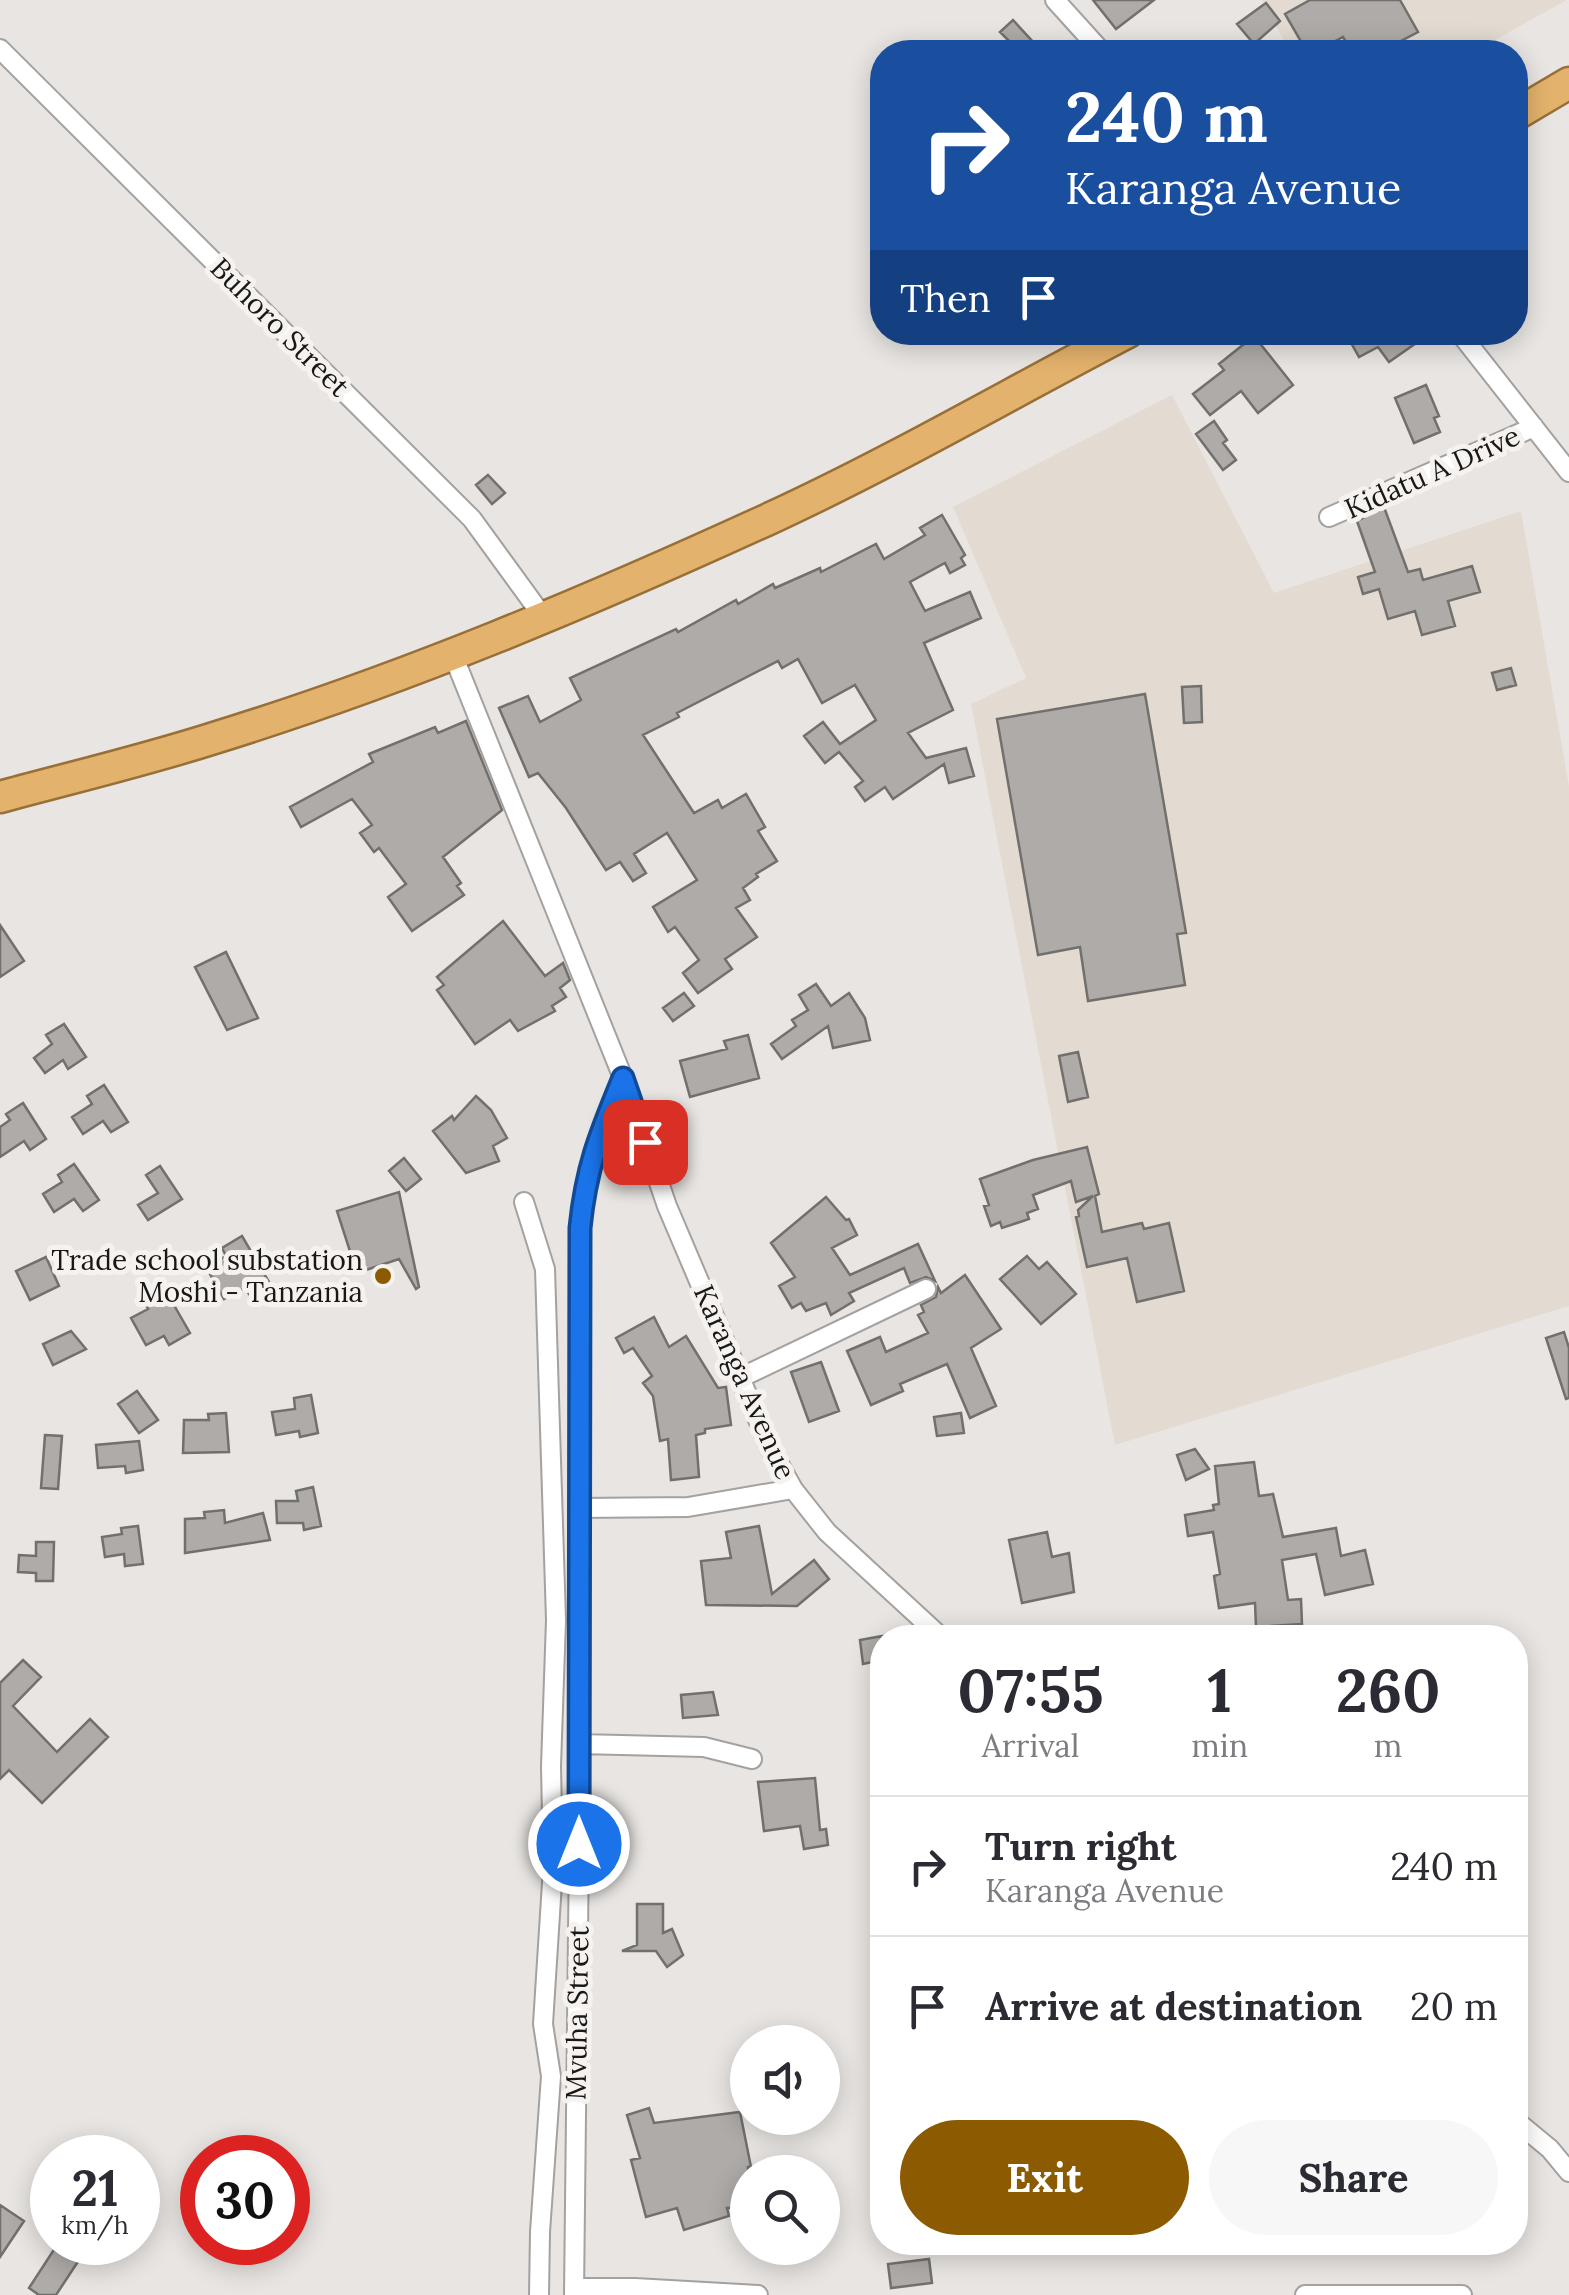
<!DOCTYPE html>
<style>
body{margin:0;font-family:Lora,serif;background:#f7f7f7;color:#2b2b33;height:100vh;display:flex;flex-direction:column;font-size:38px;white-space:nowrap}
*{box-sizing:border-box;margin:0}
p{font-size:32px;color:#7c7c81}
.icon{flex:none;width:55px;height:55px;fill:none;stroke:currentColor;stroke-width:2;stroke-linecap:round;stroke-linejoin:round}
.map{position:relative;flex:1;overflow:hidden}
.details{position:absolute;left:870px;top:1625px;width:658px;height:630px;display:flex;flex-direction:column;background:#fff;border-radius:40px;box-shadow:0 5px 25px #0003}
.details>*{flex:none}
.top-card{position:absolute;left:870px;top:40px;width:658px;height:305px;border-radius:40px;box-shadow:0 5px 25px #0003;background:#1a4fa0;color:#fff;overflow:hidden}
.tools{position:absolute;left:730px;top:2025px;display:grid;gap:20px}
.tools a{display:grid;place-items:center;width:110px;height:110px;border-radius:50%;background:#fff;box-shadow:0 5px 25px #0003;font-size:50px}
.speed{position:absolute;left:30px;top:2135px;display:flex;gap:20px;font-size:50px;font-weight:700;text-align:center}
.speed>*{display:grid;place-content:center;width:130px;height:130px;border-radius:50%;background:#fff;box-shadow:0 5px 25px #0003;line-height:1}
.speed small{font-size:25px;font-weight:400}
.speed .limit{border:15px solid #d22;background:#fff;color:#111}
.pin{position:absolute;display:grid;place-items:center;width:85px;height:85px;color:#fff;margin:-42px;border-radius:20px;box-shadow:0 5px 15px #0006}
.me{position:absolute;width:110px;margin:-55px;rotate:0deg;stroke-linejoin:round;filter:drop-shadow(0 0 8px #0008)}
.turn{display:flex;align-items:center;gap:35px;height:210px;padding:0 30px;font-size:45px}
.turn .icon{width:130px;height:130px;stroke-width:2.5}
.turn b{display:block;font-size:70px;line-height:85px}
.then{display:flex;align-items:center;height:95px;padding:0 30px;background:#0003;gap:20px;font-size:38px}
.eta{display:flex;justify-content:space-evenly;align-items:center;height:170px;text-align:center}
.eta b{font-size:60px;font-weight:800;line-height:70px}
.cta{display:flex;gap:20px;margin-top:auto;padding:20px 30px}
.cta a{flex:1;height:115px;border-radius:60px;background:#8b5a01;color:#fff;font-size:40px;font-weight:800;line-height:115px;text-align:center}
.cta a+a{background:#f7f7f7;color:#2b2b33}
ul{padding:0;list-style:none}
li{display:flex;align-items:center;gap:30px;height:140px;padding:0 30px;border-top:2px solid #e1e1e2}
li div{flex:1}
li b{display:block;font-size:38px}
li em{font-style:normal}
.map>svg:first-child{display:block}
.built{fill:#e3dbd1}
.building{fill:#aeaba8;stroke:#72706d;stroke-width:2.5}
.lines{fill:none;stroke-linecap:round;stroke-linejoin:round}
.minor-casing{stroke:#a4a19e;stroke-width:22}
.trunk-casing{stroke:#986f37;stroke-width:35}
.minor{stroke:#fff;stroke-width:18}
.trunk{stroke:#e3b26c;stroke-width:30}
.route-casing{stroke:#114b97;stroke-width:25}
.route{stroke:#1a73e8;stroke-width:18}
.poi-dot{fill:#8b5a01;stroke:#f5f2ef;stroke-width:4}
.labels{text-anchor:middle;stroke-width:10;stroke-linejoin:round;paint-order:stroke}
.street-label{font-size:28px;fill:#191817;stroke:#f5f2ef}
.poi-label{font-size:28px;fill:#191817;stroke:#f5f2ef;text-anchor:end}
</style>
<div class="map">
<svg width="1569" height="2295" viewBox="0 0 1569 2295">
<rect width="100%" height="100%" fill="#e8e5e2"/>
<!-- built -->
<path class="built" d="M1262,0H1567L1473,52H1290Z
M1172,395L1274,593L1521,511L1569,787V1306L1115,1445L971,704L1026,678L953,507Z"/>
<!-- building -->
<path class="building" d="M1093,0H1154L1116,29Z
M1310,0H1400L1418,32L1380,52H1352L1343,37L1315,52H1307L1285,14Z
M1266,3L1280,21L1254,44L1237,24Z
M1013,20L1034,43L1024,52H1020L1000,32Z
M1345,332H1432L1389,362L1378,347L1359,357Z
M1254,336L1293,385L1258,413L1241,391L1210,415L1193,394L1224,370L1219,364Z
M1426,385L1439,416L1434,418L1440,432L1414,443L1395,398Z
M1214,421L1227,440L1223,443L1236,460L1223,470L1196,434Z
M488,475L505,493L492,504L476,485Z
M1384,507L1408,572L1420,569L1423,580L1472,566L1480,592L1448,601L1455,626L1422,635L1415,611L1388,619L1379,589L1363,594L1358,577L1375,572L1357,521Z
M942,515L965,555L961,558L965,565L950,573L945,563L910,582L925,611L970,592L981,618L924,643L953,710L908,733L926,758L966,748L974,776L949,783L944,764L893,799L885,787L865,801L855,787L863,781L839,752L825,763L804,736L823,722L840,744L876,720L855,685L822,703L798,659L782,668L778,661L677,713L679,717L643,735L694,813L718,800L722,808L746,794L765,827L758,831L777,861L756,874L758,877L743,888L750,900L736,908L757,937L725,959L732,969L698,993L683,973L699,960L675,927L668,932L653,907L697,880L667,833L634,854L646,873L633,881L620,862L606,870L566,808L538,773L529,777L499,708L528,696L540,722L581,700L570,678L676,629L678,632L736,600L738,604L773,584L775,588L820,568L821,572L876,544L884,559L925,535L920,528Z
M1511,668L1516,685L1497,690L1492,673Z
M1201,686L1202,722L1184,723L1182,687Z
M1145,694L1186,933L1177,934L1185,985L1088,1001L1080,947L1038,955L997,719Z
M466,721L502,810L443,857L461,883L457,886L464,895L412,931L388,897L406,884L379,848L374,852L360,833L372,825L352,799L301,827L290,807L373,762L369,754L435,727L438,733Z
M503,921L545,976L563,963L570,980L560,988L566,997L552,1006L555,1011L518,1031L510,1020L475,1044L437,990L444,985L437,977Z
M0,925L24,961L0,977Z
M226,952L258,1018L227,1030L195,967Z
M816,984L831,1006L849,993L865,1018L870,1040L833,1048L828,1026L782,1059L771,1044L796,1026L792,1020L808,1010L799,995Z
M684,993L694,1006L673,1021L663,1008Z
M64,1024L86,1057L68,1069L63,1060L45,1073L34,1058L52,1044L46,1035Z
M748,1035L759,1078L690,1097L680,1061L727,1049L724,1041Z
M1078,1052L1088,1097L1068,1102L1059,1056Z
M104,1085L128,1122L111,1132L103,1121L83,1134L72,1117L92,1104L87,1096Z
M476,1096L491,1110L507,1138L493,1146L499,1161L466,1173L433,1131L452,1116L454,1120Z
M23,1103L46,1139L30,1150L24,1141L0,1157V1127L10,1120L6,1114Z
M1087,1147L1099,1194L1095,1196L1102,1232L1142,1223L1144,1229L1169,1223L1184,1291L1137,1302L1127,1258L1087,1267L1076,1217L1079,1216L1078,1210L1093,1196L1076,1202L1071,1181L1033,1195L1038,1209L1027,1213L1029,1219L1002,1228L1000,1222L991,1226L984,1206L989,1205L980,1179L1033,1160Z
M404,1158L421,1179L406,1191L389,1171Z
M74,1164L99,1200L83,1211L74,1199L54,1212L43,1194L62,1182L58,1175Z
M160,1166L182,1199L148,1220L138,1205L158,1193L146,1175Z
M399,1192L419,1287L416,1289L399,1259L357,1273L337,1211Z
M826,1197L846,1220L849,1219L857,1235L832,1248L850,1275L918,1244L935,1281L926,1277L910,1283L904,1268L849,1293L854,1301L831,1315L826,1303L806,1311L801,1303L792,1308L779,1286L795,1277L771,1243Z
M242,1236L269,1282L249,1294L245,1288L224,1299L206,1267L226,1256L222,1248Z
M1027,1256L1039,1269L1047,1262L1076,1294L1041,1324L1000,1279Z
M46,1257L59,1286L30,1300L16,1271Z
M965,1275L1001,1329L971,1348L996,1406L970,1418L947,1364L900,1384L903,1391L871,1405L847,1351L880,1337L886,1352L928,1333L918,1315L924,1312L921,1305L936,1297L938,1287L941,1293Z
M163,1286L190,1333L169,1345L164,1336L146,1345L131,1318L148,1309L142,1298Z
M654,1317L669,1347L686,1336L718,1388L726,1387L731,1425L705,1429V1433L696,1435L699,1477L671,1480L668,1439L660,1441L653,1396L643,1383L652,1376L633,1348L624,1353L616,1338Z
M71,1331L86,1349L53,1365L43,1344Z
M1564,1332L1569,1348V1398L1566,1399L1546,1338Z
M821,1362L839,1411L809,1422L791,1372Z
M137,1391L158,1420L139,1433L118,1404Z
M311,1395L318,1433L300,1437L299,1431L276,1435L272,1412L295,1409L294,1398Z
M226,1413L229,1452L183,1453L184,1420H209L208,1414Z
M961,1413L964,1433L937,1436L934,1417Z
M45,1435L62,1436L58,1489L41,1488Z
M139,1441L143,1470L126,1473L125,1466L98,1468L96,1445Z
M1195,1449L1209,1469L1186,1480L1177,1455Z
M1254,1462L1259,1496L1273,1494L1283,1537L1336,1528L1341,1556L1365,1550L1373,1584L1325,1595L1316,1554L1282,1560L1288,1600L1301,1599L1302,1624L1256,1627L1255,1603L1219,1608L1214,1576L1220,1574L1213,1532L1188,1536L1185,1515L1214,1510L1213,1505L1219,1504L1215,1466Z
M313,1487L321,1526L304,1530L303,1523H277L276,1501H298L296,1491Z
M224,1510L225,1523L263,1513L270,1540L185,1553V1519L205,1518L204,1512Z
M138,1526L143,1564L125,1566L124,1554L105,1557L102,1537L122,1534L121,1528Z
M759,1526L772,1594L814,1560L829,1579L797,1606L706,1605L701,1561L731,1558L726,1532Z
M1047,1532L1052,1557L1069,1553L1074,1592L1022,1603L1009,1540Z
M36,1542H54L53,1581H36V1573L18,1572L19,1555L36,1556Z
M882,1636V1660L863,1664L860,1640Z
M23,1660L41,1677L13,1706L57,1752L90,1719L108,1737L42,1803L9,1770L0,1779V1683Z
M713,1692L718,1715L683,1718L681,1695Z
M815,1778L820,1830L826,1829L828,1845L804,1849L800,1826L764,1831L758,1782Z
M637,1904H663V1933L672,1929L683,1955L667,1967L656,1951H622L637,1945Z
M649,2108L654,2123L740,2112L751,2167H748V2208H727L729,2216L684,2230L677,2208L646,2217L631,2160L640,2158L627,2115Z
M0,2205L24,2221L0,2257Z
M57,2245L79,2260L56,2295H39L29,2288Z
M929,2259L932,2283L891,2288L888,2264Z"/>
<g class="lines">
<!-- minor casing -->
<g class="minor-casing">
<path id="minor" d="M1055,0L1102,52
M0,49L472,519L544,618
M1459,332L1569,472
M1329,517L1534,427
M453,655L623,1078L667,1206L770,1448L793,1489L827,1532L942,1638
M524,1202L545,1269L556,1620L551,1766L553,1867L543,2024L551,2076L540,2232L539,2295
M740,1378L926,1289
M578,1508L688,1507L793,1489
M579,1744L704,1747L752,1759
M1515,2120L1550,2149L1569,2172
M574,2288H635L758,2295
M574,2295L579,1844L580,1227C586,1168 601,1132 623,1078
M1305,2295H1462"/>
</g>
<!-- trunk casing -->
<g class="trunk-casing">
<path id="trunk" d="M1515,115L1569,83
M0,797C70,778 142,761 211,739C403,680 590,601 773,517C894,461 1009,394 1128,332"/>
</g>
<!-- minor -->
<use href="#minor" class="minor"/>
<!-- trunk -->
<use href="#trunk" class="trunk"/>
</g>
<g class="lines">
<!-- route casing -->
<g class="route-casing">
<path id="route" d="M579,1844L580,1228C586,1167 600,1134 623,1078L645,1142"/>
</g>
<!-- route -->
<use href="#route" class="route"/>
</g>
<!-- markers -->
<circle class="poi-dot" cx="383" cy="1276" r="10"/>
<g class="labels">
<!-- street labels -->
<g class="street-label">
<text transform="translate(280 327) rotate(45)" y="10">Buhoro Street</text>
<text transform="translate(1432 472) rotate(-24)" y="10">Kidatu A Drive</text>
<text transform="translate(745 1382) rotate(66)" y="10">Karanga Avenue</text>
<text transform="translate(577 2013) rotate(-89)" y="10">Mvuha Street</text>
</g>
<!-- poi labels -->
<g class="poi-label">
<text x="363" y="1270">Trade school substation<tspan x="363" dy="32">Moshi - Tanzania</tspan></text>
</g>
</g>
</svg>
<div class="tools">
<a><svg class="icon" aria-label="sound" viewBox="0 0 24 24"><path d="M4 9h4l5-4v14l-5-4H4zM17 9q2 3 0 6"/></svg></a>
<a><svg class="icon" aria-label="search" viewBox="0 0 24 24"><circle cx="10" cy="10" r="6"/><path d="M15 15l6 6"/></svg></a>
</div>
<div class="speed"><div>21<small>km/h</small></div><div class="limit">30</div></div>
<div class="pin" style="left:645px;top:1142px;background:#d93025"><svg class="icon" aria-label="arrive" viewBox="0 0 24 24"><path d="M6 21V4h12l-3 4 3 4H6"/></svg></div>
<svg class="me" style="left:579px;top:1844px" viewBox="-20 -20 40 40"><circle r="17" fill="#1a73e8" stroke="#fff" stroke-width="3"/><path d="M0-11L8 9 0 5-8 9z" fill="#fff"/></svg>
<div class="top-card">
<div class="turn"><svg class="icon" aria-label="right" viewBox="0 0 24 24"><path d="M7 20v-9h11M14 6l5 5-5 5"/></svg><div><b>240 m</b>Karanga Avenue</div></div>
<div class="then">Then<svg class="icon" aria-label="arrive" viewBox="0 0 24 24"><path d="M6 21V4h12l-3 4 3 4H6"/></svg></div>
</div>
<section class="details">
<div class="eta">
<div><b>07:55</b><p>Arrival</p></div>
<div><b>1</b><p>min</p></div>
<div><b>260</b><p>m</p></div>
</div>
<ul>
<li><svg class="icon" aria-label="right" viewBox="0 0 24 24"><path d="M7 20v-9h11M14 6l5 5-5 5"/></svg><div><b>Turn right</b><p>Karanga Avenue</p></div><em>240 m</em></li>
<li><svg class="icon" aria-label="arrive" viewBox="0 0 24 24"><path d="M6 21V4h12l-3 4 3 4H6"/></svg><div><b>Arrive at destination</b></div><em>20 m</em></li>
</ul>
<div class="cta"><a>Exit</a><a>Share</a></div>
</section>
</div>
